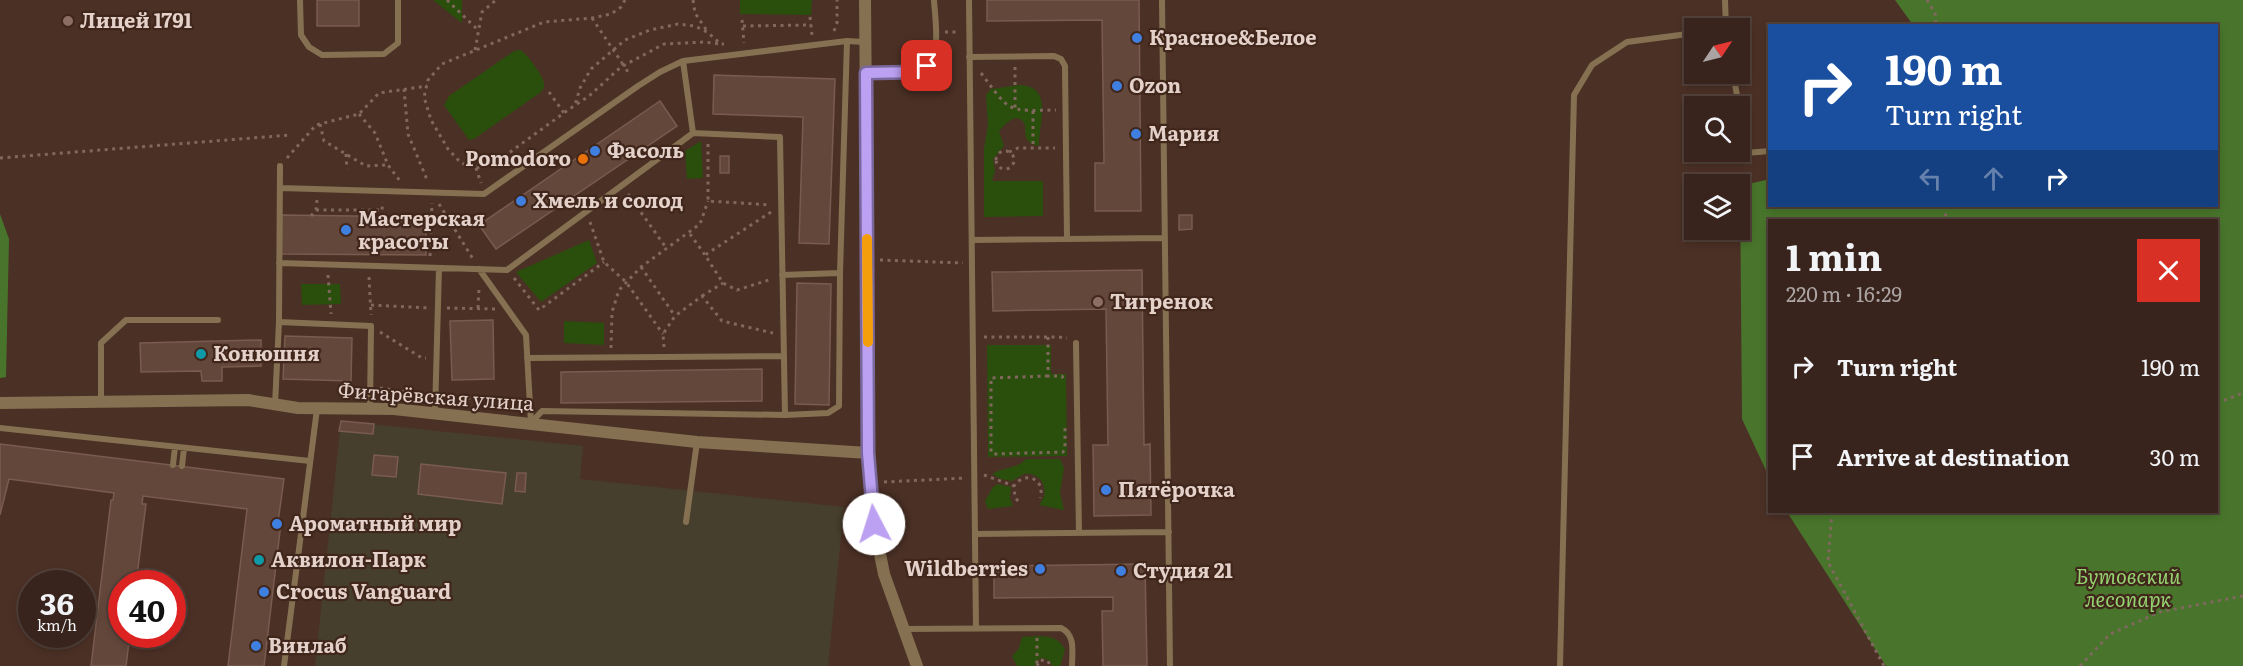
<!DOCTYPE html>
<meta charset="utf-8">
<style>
body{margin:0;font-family:Literata,serif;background:#3f2c25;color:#f1f3f6;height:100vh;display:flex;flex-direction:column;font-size:22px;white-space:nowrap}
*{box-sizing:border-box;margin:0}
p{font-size:20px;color:#aba4a3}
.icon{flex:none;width:33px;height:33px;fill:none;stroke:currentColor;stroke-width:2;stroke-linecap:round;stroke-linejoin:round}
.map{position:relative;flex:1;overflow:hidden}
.side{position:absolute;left:1768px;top:219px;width:450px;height:294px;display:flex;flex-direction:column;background:#38241c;border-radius:0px;box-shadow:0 3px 9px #0003,0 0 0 2px #52413b}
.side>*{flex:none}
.hud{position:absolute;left:1768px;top:24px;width:450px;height:183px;border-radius:0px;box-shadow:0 3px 9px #0003,0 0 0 2px #52413b;background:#1a4fa0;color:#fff;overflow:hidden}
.needle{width:39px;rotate:55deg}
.controls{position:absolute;left:1684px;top:18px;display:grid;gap:12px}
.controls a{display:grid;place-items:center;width:66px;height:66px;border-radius:0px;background:#38241c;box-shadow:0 3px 9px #0003,0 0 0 2px #52413b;font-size:30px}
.speed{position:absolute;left:18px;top:570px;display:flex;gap:12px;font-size:30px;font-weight:700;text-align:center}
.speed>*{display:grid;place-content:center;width:78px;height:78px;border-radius:50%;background:#38241c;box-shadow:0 3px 9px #0003,0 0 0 2px #52413b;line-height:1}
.speed small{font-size:15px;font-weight:400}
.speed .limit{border:9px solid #d22;background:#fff;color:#111}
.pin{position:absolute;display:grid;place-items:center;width:51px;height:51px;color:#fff;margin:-26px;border-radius:12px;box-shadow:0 3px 9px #0006}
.me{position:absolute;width:66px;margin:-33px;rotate:355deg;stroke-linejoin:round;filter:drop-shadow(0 0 4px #0008)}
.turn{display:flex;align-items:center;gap:21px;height:126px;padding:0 18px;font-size:27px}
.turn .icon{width:78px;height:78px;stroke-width:2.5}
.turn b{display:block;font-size:42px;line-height:51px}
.lanes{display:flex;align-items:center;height:57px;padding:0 18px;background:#0003;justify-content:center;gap:30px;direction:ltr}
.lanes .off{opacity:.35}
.round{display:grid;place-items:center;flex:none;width:63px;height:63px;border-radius:0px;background:#3f2c25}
.head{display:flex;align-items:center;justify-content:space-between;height:102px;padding:0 18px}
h1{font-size:36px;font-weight:700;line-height:45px}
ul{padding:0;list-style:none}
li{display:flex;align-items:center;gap:18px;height:90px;padding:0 18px}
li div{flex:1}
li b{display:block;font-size:22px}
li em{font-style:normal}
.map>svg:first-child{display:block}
.industrial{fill:#473f2d}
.green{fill:#2a4f0d}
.forest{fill:#48752b}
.building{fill:#64473b;stroke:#795b4f;stroke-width:1.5}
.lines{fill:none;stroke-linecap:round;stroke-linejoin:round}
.path{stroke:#80685e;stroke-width:3;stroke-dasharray:3 4.5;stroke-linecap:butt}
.service{stroke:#857151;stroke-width:6}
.minor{stroke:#857151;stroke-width:12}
.tertiary{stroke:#857151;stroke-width:12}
.path-bridge{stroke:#80685e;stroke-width:3;stroke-dasharray:3 4.5;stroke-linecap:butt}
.route-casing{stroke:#7a689d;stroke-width:15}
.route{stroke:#bca0f2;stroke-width:10}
.slow{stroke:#f59e0b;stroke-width:10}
.education-dot{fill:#8d6e63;stroke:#40261b;stroke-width:2}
.shop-dot{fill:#3f7fe0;stroke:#40261b;stroke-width:2}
.food-dot{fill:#e8710a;stroke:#40261b;stroke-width:2}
.culture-dot{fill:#0f9aa8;stroke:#40261b;stroke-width:2}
.labels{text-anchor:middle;stroke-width:4.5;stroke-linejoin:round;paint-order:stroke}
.poi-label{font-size:20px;font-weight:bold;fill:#e3d1ca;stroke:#40261b;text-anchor:start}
.street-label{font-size:20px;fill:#e3d1ca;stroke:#40261b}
.park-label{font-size:20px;font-style:italic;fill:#95d370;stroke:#40261b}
</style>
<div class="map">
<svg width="2243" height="666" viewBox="0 0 2243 666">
<rect width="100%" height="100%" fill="#4b3025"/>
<!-- industrial -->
<path class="industrial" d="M341,421L583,446L580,479L844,507L828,666H315Z"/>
<!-- green -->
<path class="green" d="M433,0H462V23Z
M740,0H812L811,15L740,14Z
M520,50C527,53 543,76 544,83C545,88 543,89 541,92L474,139L469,140L444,105L449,96L514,51Z
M1020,85C1055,87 1038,125 1039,146L1031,144L1026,138C1025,133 1026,126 1024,123C1016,111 1005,125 999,131L1004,146L993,159L995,171L992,181H1043V216L984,217V149L988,124L986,95L991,89Z
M701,141L703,178L687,179L685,151Z
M589,240L597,263L541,302L516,272Z
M301,284H340L341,304L302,305Z
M564,321L604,323V345L564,343Z
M987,345H1051V374H1066L1067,456L988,457Z
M1026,459H1060L1064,468L1060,493L1064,510L1039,505C1051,491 1042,472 1024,474L1012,481L1001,479L992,474C1004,467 1017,469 1026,459Z
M998,484L1011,487L1010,498L1013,506L988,509L985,501L993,487Z
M1022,637C1038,637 1057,632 1065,650L1060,666H1052L1050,661L1043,658L1037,660L1035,666H1017L1012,656L1019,648Z"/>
<!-- forest -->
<path class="forest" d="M1895,0H2243V666H1886L1787,512H2217V220H1770V479L1742,419L1740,186L1770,179V206H2217V26L1913,25Z
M0,214L9,239L6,377L0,378Z"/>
<!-- building -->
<path class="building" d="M317,0H359V26H317Z
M987,0H1139L1141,211H1095V163H1104L1102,20L987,21Z
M714,75L835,79L829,244L799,243L803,117L713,114Z
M660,101L677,126L496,249L479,225Z
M720,156H729V173H720Z
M1740,186L1745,221H1740Z
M282,215L426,217V255L281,254Z
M1179,215H1192V229L1179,230Z
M1142,270L1144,445L1150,444L1151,515L1094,516L1093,445H1108L1106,309L993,311L992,272Z
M797,283L831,284L829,405L795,404Z
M493,320L494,379L452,380L450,321Z
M285,336L352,338L351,381L283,379Z
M261,340V366L222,367V381H202L201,371L141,372L140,343Z
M762,369V401L561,403V372Z
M341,421L374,424L373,434L339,431Z
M0,444L284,479L278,522L281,523L264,666H228L247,509L143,496L142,504H146L136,584H122V634H130L126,666H91L111,500H113L114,493L9,479L0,515Z
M374,455L398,457L396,477L372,475Z
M421,464L506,473L502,504L418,494Z
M517,473H526L525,492L515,491Z
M1145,564L1147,666H1103L1102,611H1113V597L994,598V566Z"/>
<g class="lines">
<!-- path -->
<path class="path" d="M447,0L478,30
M625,0L621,7L611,14L592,18L544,22L442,64L428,80L424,97L431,120L448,149L461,163L476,168L495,163L575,105L580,88L591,69L625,40L650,30L678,24L695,26L707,32L721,44H724
M693,0L695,13L707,31
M1927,0L1935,13L1936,26
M810,17L812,35
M592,18L622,63
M742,20L744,43
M743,26L811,25
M834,31L837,23V0
M945,32H960
M475,50L482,12L496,0
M1015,67V111
M981,73C1011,113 1006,111 1056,110
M404,89L408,134L428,182
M549,92L564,113
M577,104L589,96L621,67L664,44L704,42L721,44
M1033,111V148
M359,114L375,133L388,165L400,181
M320,124L324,141L366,166L387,165
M708,144V201L771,205
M996 160a9 9 0 1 1 18 0a9 9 0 1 1-18 0Z
M1009,152L1018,148H1055
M346,154L347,169
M0,158L290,135
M287,158L316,125L359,114L379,93L427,86
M476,168L481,183
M628,194L667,249
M439,204L473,259
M1945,206L1946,220
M316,210H382
M771,212L705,255L723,283L737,290L772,279
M311,216L316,210L317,200
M381,217L383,202
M590,222L604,262L626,282L663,334
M690,234L705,255
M430,256L432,203
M880,260L963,263
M641,267L675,316
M328,275L331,314
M369,277L371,315
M514,278L539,310L604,262
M702,296L723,283
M371,305L429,308
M447,308L495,309
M478,308L479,288
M380,332L422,358H426
M984,337H1058L1067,338
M1048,337V376H1062L1064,380
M664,347L663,334L675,316L702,296L722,321L773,333
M611,348L612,312L619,290L641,267L700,224L708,201
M1048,376L991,378V452L994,454L1063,452L1065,449V426
M380,388L427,395
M445,397L520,400
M2217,403L2243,393
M984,475L1014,486
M884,482L965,478
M1018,501L1015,497L1014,486C1025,470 1046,479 1040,498
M1832,512L1828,562L1884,666
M1037,638V664
M1037,666L1040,660L1048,661L1050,666
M2080,666L2110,634L2160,612L2243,596"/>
<!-- service -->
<path class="service" d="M300,0L301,35L309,47L322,55L384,54L398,43V0
M969,0L976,628
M1162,0L1170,666
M1725,0L1726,28
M969,57L1054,56L1061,59L1065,66L1067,239
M866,73C882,73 903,76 918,72C944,64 935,21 934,0
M1733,74L1739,106
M1740,116L1746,153L1770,151
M693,133L780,137L785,415
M280,188L484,194L638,86L660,72L683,61L847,41L865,42
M972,240L1165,238
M279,263L507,270L693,133L683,61
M479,269L526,335L531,423
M782,275L840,273
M279,322L371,326L370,409
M1076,343L1079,533
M527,358L784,356
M101,401V343L126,320H218
M275,405L279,322L280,166
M435,413L439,268
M531,423L542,411L785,415L828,413L839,406L840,273L847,41
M0,428L310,461
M173,465L175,447
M182,466L184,448
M686,522L697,442
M975,534L1169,532
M904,629L1061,628C1076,635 1072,652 1072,666
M284,666L317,409
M1560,666L1574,95L1592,65L1627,42L1695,33"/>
<!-- minor -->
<path class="minor" d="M0,403L248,400L298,408L394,409L697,442L869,453"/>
<!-- tertiary -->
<path class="tertiary" d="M865,0L869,453L874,524L884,574L917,666"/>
<!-- path-bridge -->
<path class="path-bridge" d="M622,63L628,72"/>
</g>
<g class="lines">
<!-- route casing -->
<g class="route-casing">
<path id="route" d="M874,524L868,453L866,73L916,72L927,66"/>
</g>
<!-- route -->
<use href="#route" class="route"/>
<!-- slow -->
<path class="slow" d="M867,239L868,342"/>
</g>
<!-- markers -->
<g class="education-dot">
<circle cx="68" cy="21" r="6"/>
<circle cx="1098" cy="302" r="6"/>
</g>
<g class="shop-dot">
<circle cx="1137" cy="38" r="6"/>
<circle cx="1117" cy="86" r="6"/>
<circle cx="1136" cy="134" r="6"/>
<circle cx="595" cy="151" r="6"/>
<circle cx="521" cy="201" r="6"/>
<circle cx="346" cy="230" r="6"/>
<circle cx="1106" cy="490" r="6"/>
<circle cx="277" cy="524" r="6"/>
<circle cx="1040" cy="569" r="6"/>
<circle cx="1121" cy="571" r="6"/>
<circle cx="264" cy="592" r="6"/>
<circle cx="256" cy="646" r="6"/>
</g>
<circle class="food-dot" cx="583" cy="159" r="6"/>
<g class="culture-dot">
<circle cx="201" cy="354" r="6"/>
<circle cx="259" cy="560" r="6"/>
</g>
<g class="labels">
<!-- poi labels -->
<g class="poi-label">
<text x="80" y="28">Лицей 1791</text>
<text x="1149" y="45">Красное&amp;Белое</text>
<text x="1129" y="93">Ozon</text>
<text x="1148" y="141">Мария</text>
<text x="607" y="158">Фасоль</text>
<text x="571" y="166" text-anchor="end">Pomodoro</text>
<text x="533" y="208">Хмель и солод</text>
<text x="358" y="226">Мастерская<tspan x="358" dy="23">красоты</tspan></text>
<text x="1110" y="309">Тигренок</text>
<text x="213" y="361">Конюшня</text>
<text x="1118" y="497">Пятёрочка</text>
<text x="289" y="531">Ароматный мир</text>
<text x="271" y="567">Аквилон-Парк</text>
<text x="1028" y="576" text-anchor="end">Wildberries</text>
<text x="1133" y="578">Студия 21</text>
<text x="276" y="599">Crocus Vanguard</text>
<text x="268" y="653">Винлаб</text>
</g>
<!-- street labels -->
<g class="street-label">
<text transform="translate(436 397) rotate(4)" y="7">Фитарёвская улица</text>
</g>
<!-- park labels -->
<g class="park-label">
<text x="2128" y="584">Бутовский<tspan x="2128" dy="23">лесопарк</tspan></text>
</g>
</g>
</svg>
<div class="controls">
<a><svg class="needle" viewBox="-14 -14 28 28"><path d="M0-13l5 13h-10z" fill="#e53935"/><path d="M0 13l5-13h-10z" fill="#aba4a3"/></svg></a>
<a><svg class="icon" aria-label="search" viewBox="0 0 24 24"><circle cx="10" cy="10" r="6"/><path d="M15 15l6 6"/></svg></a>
<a><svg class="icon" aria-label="layers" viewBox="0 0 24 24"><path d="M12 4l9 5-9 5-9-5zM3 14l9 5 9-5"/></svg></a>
</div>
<div class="speed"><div>36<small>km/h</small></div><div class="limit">40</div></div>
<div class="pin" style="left:927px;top:66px;background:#d93025"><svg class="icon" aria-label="arrive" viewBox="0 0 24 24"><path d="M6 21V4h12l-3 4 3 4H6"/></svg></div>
<svg class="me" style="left:874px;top:524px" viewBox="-20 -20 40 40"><circle r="19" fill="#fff"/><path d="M0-13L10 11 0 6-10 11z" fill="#bca0f2"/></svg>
<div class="hud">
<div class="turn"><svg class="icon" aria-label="right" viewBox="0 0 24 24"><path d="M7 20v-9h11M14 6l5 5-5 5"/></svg><div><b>190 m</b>Turn right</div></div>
<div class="lanes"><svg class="icon off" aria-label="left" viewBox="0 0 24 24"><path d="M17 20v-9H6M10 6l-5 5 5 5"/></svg><svg class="icon off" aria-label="ahead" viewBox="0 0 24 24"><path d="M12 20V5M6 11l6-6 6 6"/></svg><svg class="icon" aria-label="right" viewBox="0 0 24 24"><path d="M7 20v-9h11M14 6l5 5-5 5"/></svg></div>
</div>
<section class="side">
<div class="head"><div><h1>1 min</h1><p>220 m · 16:29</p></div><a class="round" style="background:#d93025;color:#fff"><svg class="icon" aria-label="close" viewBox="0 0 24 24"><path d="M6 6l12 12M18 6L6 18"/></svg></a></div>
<ul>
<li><svg class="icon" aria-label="right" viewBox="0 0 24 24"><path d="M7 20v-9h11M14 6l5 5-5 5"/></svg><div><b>Turn right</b></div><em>190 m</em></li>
<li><svg class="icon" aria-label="arrive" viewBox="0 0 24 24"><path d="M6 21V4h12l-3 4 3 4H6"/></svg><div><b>Arrive at destination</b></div><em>30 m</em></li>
</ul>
</section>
</div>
